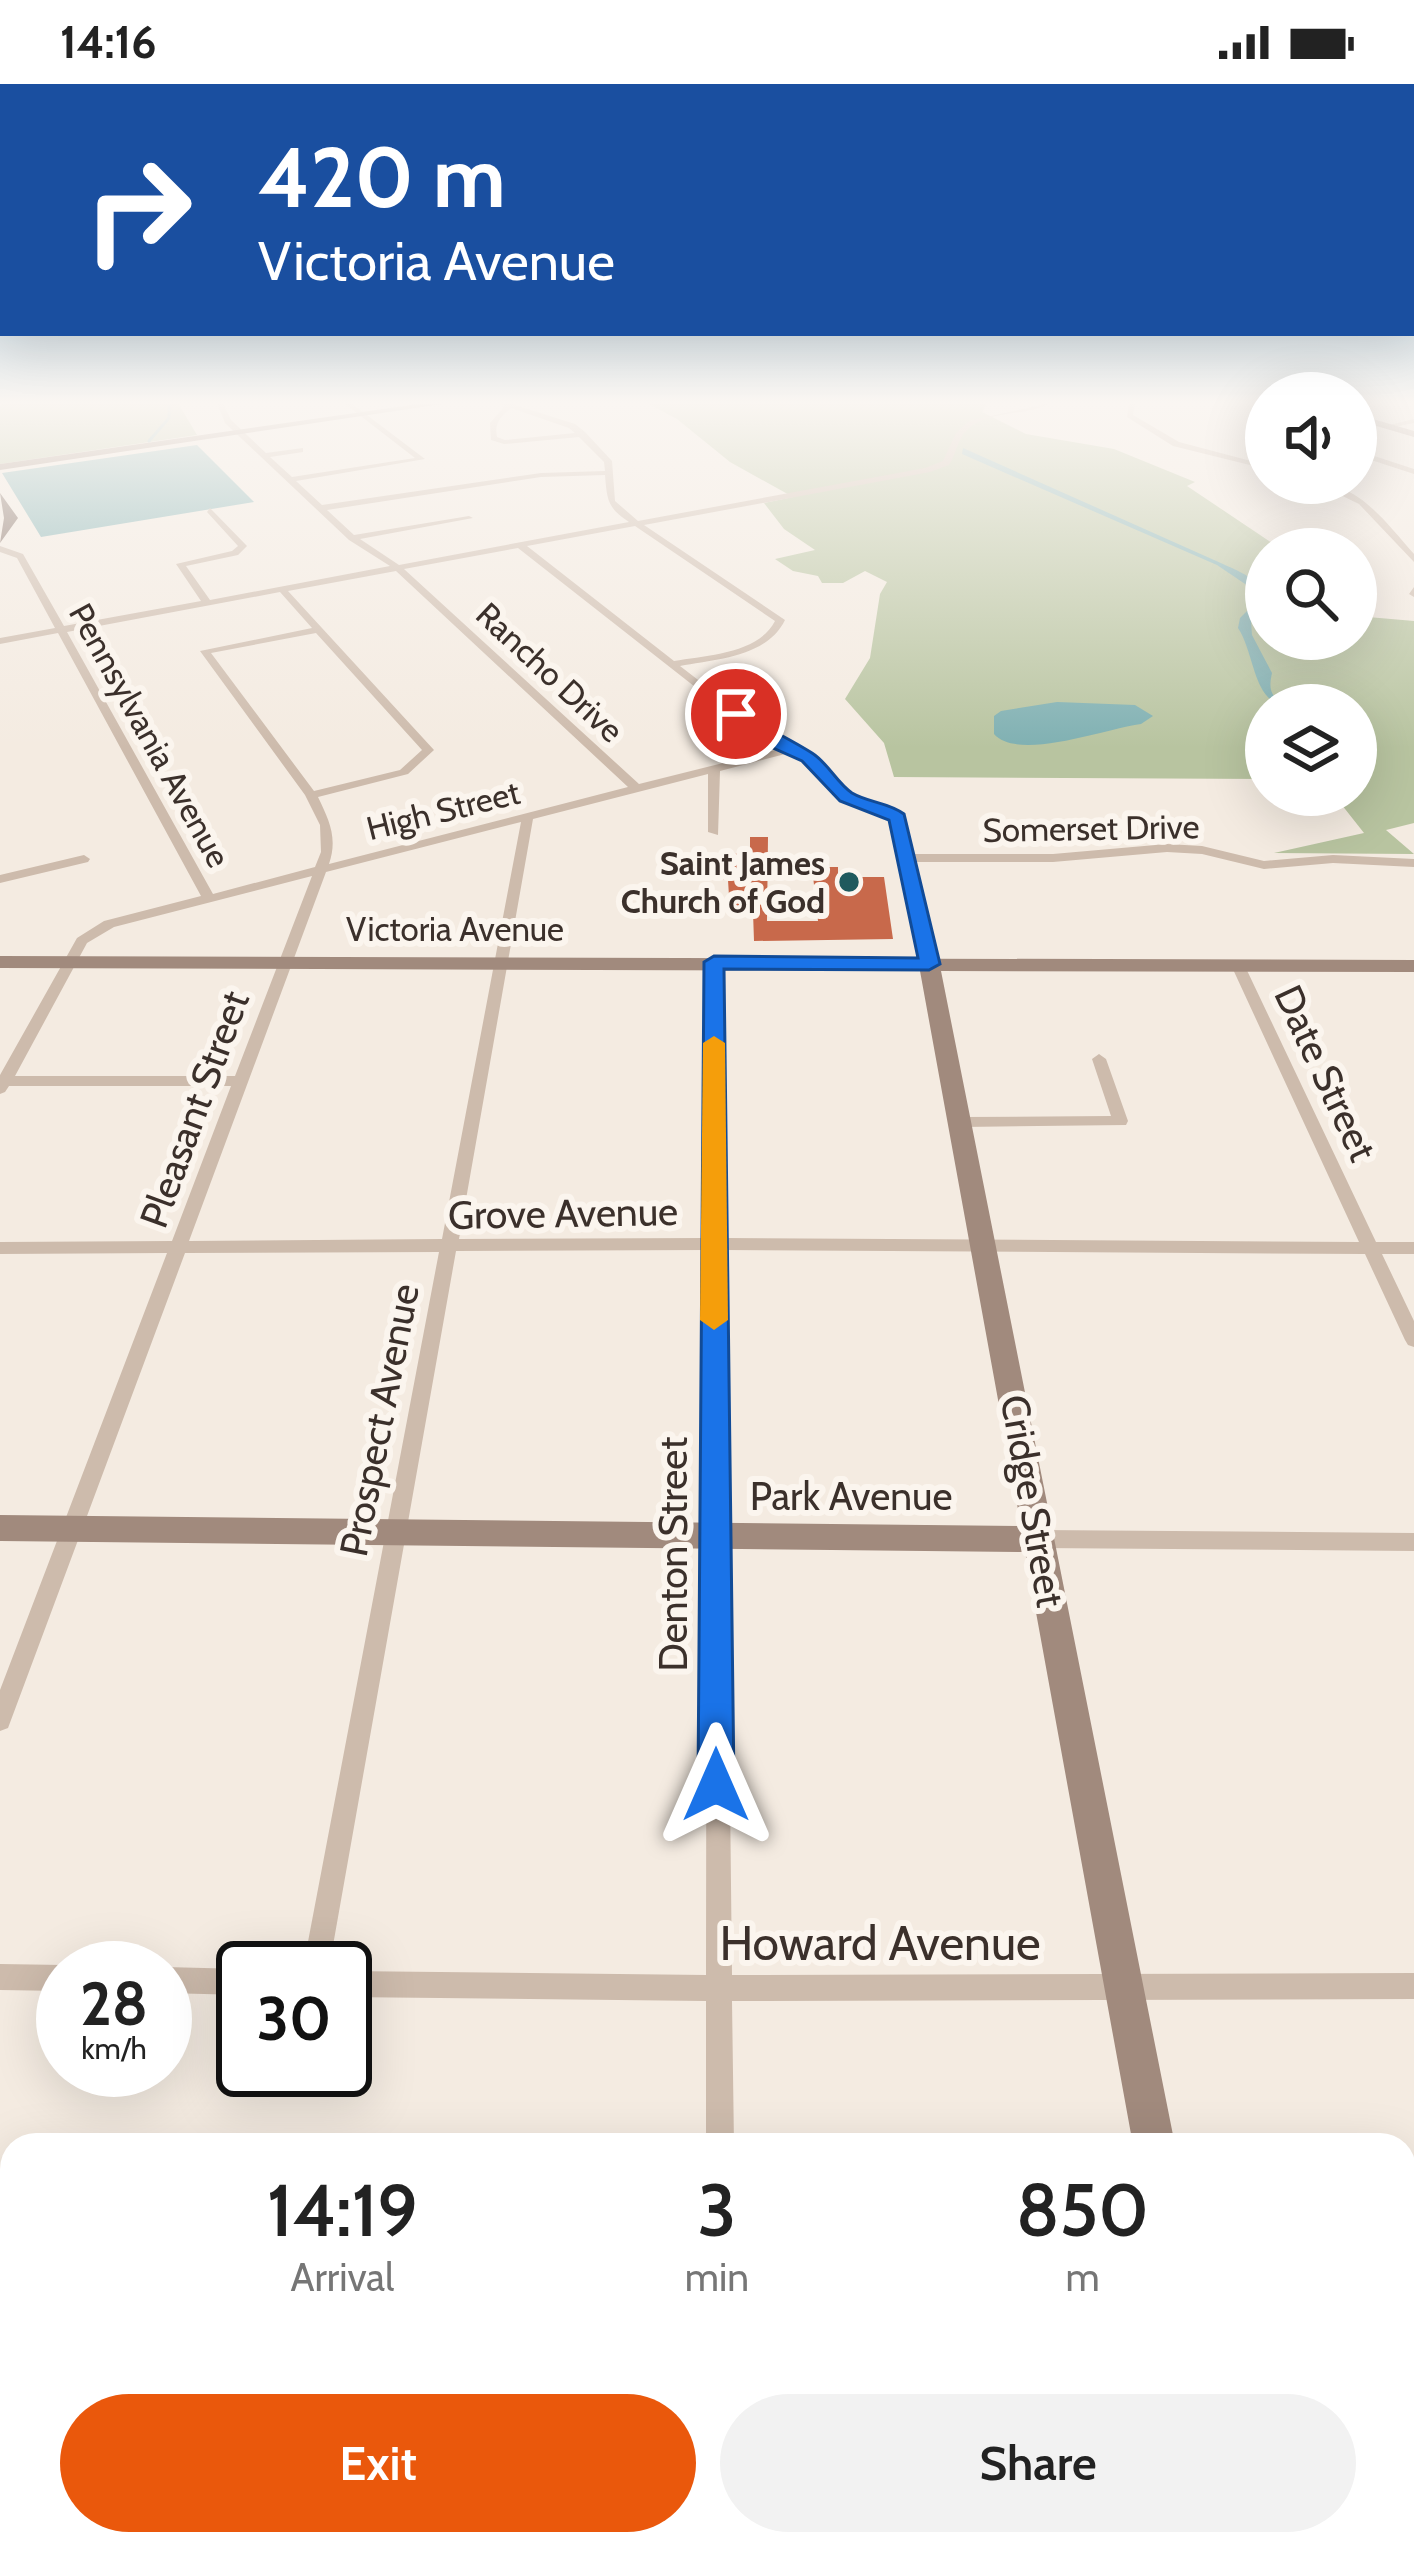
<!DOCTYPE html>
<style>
body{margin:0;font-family:Cabin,sans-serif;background:#f2f2f2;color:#222;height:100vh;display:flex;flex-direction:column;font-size:45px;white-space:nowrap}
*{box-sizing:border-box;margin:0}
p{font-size:39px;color:#767676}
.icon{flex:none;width:66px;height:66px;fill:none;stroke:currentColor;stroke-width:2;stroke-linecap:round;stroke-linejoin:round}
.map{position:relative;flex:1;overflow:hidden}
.details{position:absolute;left:0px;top:2049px;width:1416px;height:423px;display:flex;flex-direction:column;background:#fff;border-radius:36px 36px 0 0;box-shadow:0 12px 48px #0002}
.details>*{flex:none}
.hud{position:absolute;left:0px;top:0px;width:1416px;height:252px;box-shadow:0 12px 48px #0002;background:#1a4fa0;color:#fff;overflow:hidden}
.buttons{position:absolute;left:1245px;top:288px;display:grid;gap:24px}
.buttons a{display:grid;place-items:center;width:132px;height:132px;border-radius:50%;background:#fff;box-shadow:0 12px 48px #0002;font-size:60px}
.speed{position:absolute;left:36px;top:1857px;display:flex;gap:24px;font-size:60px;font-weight:700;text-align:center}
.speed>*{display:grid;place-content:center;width:156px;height:156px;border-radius:50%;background:#fff;box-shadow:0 12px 48px #0002;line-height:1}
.speed small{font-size:30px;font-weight:400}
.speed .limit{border:6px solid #111;border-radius:18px;background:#fff;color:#111}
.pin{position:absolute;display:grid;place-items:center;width:102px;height:102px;color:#fff;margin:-51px;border:6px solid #fff;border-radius:50%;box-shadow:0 3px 12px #0007}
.me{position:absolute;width:132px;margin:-66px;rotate:0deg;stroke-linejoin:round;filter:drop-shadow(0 0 9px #0008)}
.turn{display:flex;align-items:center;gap:42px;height:252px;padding:0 60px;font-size:54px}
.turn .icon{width:156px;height:156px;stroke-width:2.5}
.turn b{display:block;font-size:84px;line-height:102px}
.eta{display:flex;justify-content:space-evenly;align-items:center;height:204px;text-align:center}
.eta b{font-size:72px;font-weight:600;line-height:84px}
.button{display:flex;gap:24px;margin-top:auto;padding:24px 60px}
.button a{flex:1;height:138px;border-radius:72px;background:#ea580c;color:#fff;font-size:48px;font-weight:600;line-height:138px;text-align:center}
.button a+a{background:#f2f2f2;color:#222}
.status{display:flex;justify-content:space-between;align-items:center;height:84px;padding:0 60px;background:#fff;direction:ltr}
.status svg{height:33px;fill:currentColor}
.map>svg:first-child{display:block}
.green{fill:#b8c4a0}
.water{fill:#7fb0b2}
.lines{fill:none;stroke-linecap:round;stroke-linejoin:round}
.stream{stroke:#7fb0b2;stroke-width:3}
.building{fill:#c8694b}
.street{fill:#cdbbac;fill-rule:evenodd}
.secondary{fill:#a18a7d;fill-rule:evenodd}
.primary{fill:#7d675c;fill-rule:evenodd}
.route{fill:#1a73e8;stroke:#114b97;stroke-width:3}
.slow{fill:#f59e0b}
.poi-dot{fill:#1f5a5e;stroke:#fbf5ee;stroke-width:4.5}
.labels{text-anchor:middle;stroke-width:12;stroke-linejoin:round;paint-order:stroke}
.far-street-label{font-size:33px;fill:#3b302b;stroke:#fbf5ee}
.far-poi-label{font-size:33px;font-weight:bold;fill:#3b302b;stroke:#fbf5ee;text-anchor:end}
.street-label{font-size:39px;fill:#3b302b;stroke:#fbf5ee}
.near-street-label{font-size:48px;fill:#3b302b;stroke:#fbf5ee}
</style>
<div class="status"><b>14:16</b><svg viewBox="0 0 49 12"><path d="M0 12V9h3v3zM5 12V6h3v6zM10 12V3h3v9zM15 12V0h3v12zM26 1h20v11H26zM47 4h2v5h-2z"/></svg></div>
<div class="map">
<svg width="1414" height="2470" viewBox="0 0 1414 2470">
<rect width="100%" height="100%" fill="#f4ebe1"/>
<!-- green -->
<path class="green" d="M22,319H178L197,351L0,380V321Z
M647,319H987L982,328L1026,350L1114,365L1195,398L1187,402L1281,465H1266V555H1356V525L1368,533L1414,537V739L1386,746L1414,770L1274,769L1364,749L1334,711H1356V621H1266V695L894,693L884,659L845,615L870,574L880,510L887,498L865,487L843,499H822L818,492L793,487L775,475L815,466L784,445L764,419L793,413L730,378L677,335Z"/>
<!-- water -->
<path class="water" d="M197,361L254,418L41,453L2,389Z
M963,364L1223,480C1242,489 1266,497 1266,521L1251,537L1252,551L1272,589C1268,606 1271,614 1287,621C1253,621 1255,569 1238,544L1240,534L1258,516L1254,506L1217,481L962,370Z
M1057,618L1135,621L1153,632L1141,640C1107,644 1019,678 994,650V632L1001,627Z"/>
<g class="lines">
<!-- stream -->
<path class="stream" d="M149,357L169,334V319"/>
</g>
<!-- building -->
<path class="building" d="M750,753H768L767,837H818L812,783H838V793H884L893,855L754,857L753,828H730L728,796H686V772L750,769Z"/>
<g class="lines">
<!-- street -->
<path class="street" d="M217,319H223L231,336L266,369L303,364V368L270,373L292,393L415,374L344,319H351L425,375L296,397L322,421L541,389L605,387L604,378L579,353L504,360L491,356L490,339L505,322L500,319L512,320L575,340L585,348L612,377L615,417L638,437L925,384L943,377L956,349L969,337L1050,319C1027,333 988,325 967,346C958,354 956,370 949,381L930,388L644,441L785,536C767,573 717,575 680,582L772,653L812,672L851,711L889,722L902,731L914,770H1053L1167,760L1202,762L1264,777L1333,771L1414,775V783L1333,779L1264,785L1202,770L1167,768L1053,778H916L924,810L936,880L929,884L922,880L912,810L892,736L881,728L843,715L804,676L789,669L720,687L718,751L708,748V690L533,735L459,1155L707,1154V878L714,874L721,878L724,1154L1359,1158L1231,881L1233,878H1243L1376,1158H1414V1170H1382L1414,1237V1263L1408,1261L1405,1256L1365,1170L724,1166L732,1891L1414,1889V1915L732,1917L734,2061H706V1917L345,1913V1887L706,1891L707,1166L456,1167L329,1884H303L439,1168L185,1169L11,1636L8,1644L0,1647V1606L167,1169L0,1170V1158L172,1157L231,1002H9L5,1008L0,1010V991L77,854L104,837L201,812L58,549L0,560V554L55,544L17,474L0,468V462L23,470L64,542L201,517L176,480L232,467L238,462L207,428L210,424L247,462L238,471L186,482L210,516L390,482L349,456L225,339ZM511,324L569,344L575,349L505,356L497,353C494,339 501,332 511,324ZM605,391C607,417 608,424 629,438L399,481L360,455L473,434L469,432L354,451L327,426L541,393ZM635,442L775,537C758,570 707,571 674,577L527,462ZM518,464L764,657L779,665L639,700L404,485ZM396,487L628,703L329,780C338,754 329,736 318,713L408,690L434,666L288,507ZM280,508L312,544L200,567L305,711L320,741L321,768L315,783L213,810L67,548ZM316,549L422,666L400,686L314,707L211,569ZM521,738L442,1155L189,1157L326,788ZM312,792L235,992H15L87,859L114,843Z
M1129,319H1135L1133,331L1179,358L1266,381V385L1173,362L1127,333Z
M1266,325V337L1262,335L1263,327Z
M1414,335V339L1389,344L1385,342Z
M1356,366L1414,385V390L1356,371Z
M1316,399C1359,399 1388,441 1414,470V478L1359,420Z
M1414,503V513L1409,510Z
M84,771L90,775L88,778L0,799V791Z
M1099,970L1106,975L1128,1037L1126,1041L963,1043L955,1038L963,1033L1111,1032L1092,975Z
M1039,1446L1414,1449V1467L1039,1464L1032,1461L1029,1455L1032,1449Z
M0,1880L63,1881L70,1884H63V1907L0,1906Z
M165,1883L243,1885V1911L165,1909V1884H163Z
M711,2460H743V2470H711Z"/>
<!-- secondary -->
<path class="secondary" d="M425,319H449L0,386V380Z
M1356,330L1414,347V353L1356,336Z
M0,872L1414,876V888L941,887L1175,2061H1133L1025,1468L0,1457V1431L1021,1442L920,887L0,884Z
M1204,2460H1254L1256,2470H1206Z"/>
<!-- primary -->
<path class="primary" d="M0,409L18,434L0,459L4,434Z"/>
</g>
<!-- sky -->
<linearGradient id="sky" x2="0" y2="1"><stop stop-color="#7eb2d2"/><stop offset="0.48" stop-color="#faf6f2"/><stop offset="1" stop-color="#faf6f2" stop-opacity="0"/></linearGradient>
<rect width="1414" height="664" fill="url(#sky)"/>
<!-- route -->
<path class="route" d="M730,627C737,626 801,662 812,669C828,679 837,699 852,709C869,719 888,718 904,730L940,880L929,886L724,885L734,1701L729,1714L716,1719L704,1714L698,1701L704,878L714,872L918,874L889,736L840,717L802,677L762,659L730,634Z"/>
<!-- slow -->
<path class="slow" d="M714,952L725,959L728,1236L714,1246L700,1236L703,959Z"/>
<!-- markers -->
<circle class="poi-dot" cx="849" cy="798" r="12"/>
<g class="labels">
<!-- far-street labels -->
<g class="far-street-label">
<text transform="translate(550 588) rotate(43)" y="12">Rancho Drive</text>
<text transform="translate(150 651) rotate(61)" y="12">Pennsylvania Avenue</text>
<text transform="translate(443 726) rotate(-14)" y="12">High Street</text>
<text transform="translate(1091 744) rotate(-1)" y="12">Somerset Drive</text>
<text x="455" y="857">Victoria Avenue</text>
</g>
<!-- far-poi labels -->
<g class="far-poi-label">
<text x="825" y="791">Saint James<tspan x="825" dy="38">Church of God</tspan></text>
</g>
<!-- street labels -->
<g class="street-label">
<text transform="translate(1326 989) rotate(65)" y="14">Date Street</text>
<text transform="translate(194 1025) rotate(-70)" y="14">Pleasant Street</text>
<text transform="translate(563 1129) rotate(-1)" y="14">Grove Avenue</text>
<text transform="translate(379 1336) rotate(-79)" y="14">Prospect Avenue</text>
<text x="851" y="1426">Park Avenue</text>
<text transform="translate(1033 1417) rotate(80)" y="14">Cridge Street</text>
<text transform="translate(673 1470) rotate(-90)" y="14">Denton Street</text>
</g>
<!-- near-street labels -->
<g class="near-street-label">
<text x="880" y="1876">Howard Avenue</text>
</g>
</g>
</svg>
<div class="buttons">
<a><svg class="icon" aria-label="sound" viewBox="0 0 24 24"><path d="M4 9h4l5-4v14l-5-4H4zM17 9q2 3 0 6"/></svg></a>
<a><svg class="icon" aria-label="search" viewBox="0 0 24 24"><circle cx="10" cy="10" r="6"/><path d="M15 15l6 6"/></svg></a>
<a><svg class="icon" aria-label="layers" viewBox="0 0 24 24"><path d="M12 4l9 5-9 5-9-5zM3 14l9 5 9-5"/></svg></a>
</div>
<div class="speed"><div>28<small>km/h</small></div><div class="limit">30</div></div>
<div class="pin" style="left:736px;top:630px;background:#d93025"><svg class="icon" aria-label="arrive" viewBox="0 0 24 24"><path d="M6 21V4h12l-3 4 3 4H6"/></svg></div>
<svg class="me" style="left:716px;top:1701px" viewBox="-20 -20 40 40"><path d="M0-17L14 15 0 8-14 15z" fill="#1a73e8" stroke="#fff" stroke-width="4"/></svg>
<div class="hud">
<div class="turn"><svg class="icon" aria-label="right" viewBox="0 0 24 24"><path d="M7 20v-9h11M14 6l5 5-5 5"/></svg><div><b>420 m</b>Victoria Avenue</div></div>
</div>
<section class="details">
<div class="eta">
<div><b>14:19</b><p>Arrival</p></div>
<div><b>3</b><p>min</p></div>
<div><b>850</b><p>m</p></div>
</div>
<div class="button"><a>Exit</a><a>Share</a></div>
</section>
</div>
